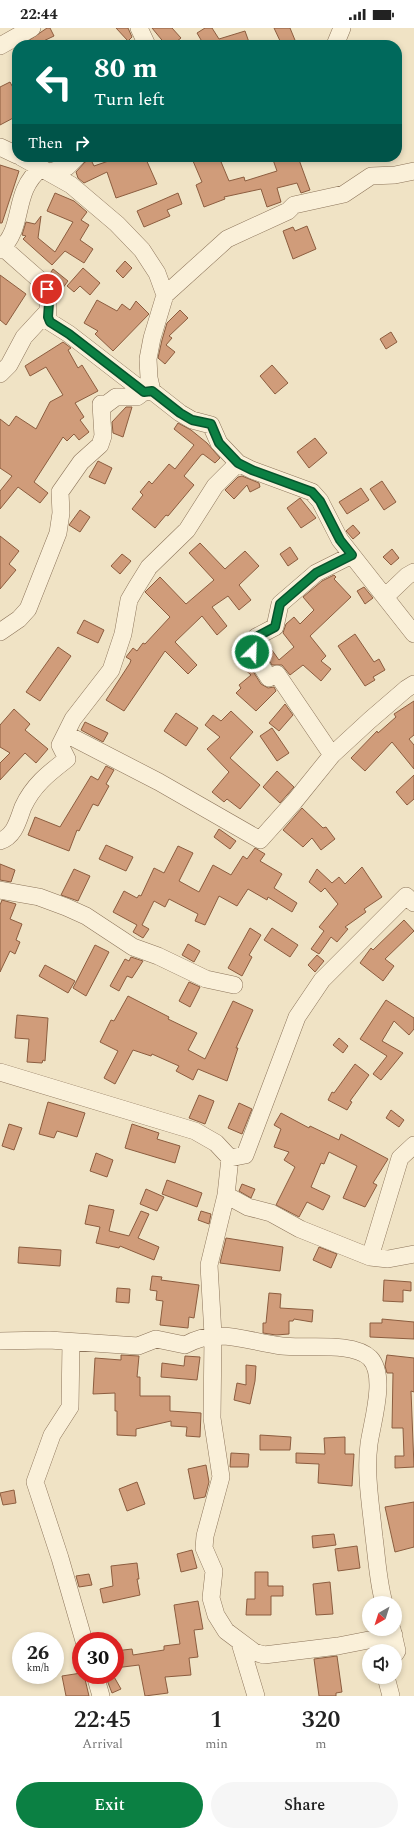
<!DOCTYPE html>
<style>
body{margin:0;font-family:Spectral,serif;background:#f6f6f6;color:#222;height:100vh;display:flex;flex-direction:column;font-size:15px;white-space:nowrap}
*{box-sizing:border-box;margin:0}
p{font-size:13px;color:#767676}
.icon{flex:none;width:22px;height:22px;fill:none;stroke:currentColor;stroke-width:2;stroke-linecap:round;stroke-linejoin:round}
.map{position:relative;height:1668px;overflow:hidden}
.details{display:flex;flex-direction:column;background:#fff;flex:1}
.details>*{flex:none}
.banner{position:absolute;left:12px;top:12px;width:390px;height:122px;border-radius:16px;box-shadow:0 2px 6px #0003;background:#00695c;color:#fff;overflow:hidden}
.needle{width:26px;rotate:219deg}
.fabs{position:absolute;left:362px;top:1568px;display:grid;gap:8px}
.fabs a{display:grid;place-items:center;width:40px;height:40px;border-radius:50%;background:#fff;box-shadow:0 2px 6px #0003;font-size:20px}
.speed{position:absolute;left:12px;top:1604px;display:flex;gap:8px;font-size:20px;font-weight:700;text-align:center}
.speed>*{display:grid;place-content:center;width:52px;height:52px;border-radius:50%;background:#fff;box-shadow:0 2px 6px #0003;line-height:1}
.speed small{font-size:10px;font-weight:400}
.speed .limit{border:6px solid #d22;background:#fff;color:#111}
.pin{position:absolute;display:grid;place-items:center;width:34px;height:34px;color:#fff;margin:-17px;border:2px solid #fff;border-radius:50%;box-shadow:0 1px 4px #0007}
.me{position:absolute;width:44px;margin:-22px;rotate:24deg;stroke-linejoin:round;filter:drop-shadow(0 0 3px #0008)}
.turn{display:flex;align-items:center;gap:14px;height:84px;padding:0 16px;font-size:18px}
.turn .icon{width:52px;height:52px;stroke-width:2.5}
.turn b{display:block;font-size:28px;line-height:34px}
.then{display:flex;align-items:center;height:38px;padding:0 16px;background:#0003;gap:8px;font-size:15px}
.eta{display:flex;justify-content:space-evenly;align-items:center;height:68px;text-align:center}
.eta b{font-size:24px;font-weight:600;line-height:28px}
.button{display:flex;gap:8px;margin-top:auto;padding:8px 16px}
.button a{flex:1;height:46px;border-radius:24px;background:#0b8043;color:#fff;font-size:16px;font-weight:600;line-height:46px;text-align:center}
.button a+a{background:#f6f6f6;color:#222}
.status{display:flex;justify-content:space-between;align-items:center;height:28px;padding:0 20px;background:#fff;direction:ltr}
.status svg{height:11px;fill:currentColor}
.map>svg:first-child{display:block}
.building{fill:#d09c7a;stroke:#8c5d3f}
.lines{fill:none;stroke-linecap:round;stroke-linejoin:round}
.minor-casing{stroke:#8c745a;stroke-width:18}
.minor{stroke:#faf0d9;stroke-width:17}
.route-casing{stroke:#07532c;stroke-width:10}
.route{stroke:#0b8043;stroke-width:7}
</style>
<div class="status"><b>22:44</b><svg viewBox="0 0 49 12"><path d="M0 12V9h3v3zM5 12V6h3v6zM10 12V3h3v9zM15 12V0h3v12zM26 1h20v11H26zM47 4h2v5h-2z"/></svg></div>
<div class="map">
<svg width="414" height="1668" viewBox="0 0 414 1668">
<rect width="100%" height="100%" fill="#f0e3c5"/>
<!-- building -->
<path class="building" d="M47,0H50L54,8L35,17H22Z
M116,0H128L132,9L128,13Z
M152,0H172L181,10L172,17H166Z
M205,0H212L219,11L245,3L250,17H204L197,5Z
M274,0H290L297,17H282Z
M10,54L17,67V88L0,97V59Z
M120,129H145L157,156L116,170L107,144L84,155L78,150L76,144L85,134L91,132L94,138Z
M205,129H219L229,153L244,149L245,153L277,143L272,129H298L310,162L301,165L297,155L277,160L281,174L267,179L261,161L224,169L225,171L204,179L196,157L202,154L193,133Z
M0,137L19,143L2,195H0Z
M55,165L74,173L87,184L81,192L89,197L80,212L93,221L84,235L65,223L52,237L23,211L26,208L22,207L26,194L35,196L41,188L38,210L55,224L73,194L47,183Z
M178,165L182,176L167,182L170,188L144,199L137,183Z
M307,198L316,221L293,231L283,203L293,199L295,203Z
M125,233L132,240L123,250L116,243Z
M83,240L100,255L90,267L80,258L74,264L67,258Z
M53,241L68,253L62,261L52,253L49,247Z
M0,247L26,266L6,297L0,292Z
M97,272L117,283L122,276L130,282L136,273L149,286L113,323L95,306L98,303L84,295Z
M180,282L188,290L169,308L172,310L166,317L175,324L165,336L158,330L162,312L167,295Z
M391,304L397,314L386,321L380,311Z
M63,314L71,320L68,322L78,340L82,337L98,363L75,375L84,389L80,392L89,404L79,412L74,406L67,413L63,409L34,454L48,465L40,475L18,459L0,481V463L12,448L0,440V391L9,398L16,388L36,401L50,374L63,367L46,339L30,348L25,338Z
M272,337L288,355L275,366L260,348Z
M126,379H132L123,409L113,405L112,394Z
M178,395L191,402L207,415L220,430L215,435L203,426L201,427L184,448L194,457L168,488L166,487L155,500L132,481L143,467L140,464L149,453L152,456L169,436L175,441L194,417L174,401Z
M315,410L327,425L309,440L297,424Z
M98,433L112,440L105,456L89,449Z
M242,448L259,455L260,459L250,464L247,457L234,471L225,462L238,449Z
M382,453L396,474L384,482L370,461Z
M361,460L369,472L347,486L339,474Z
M300,470L316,490L301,500L287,480Z
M80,482L90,489L80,504L69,497Z
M353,497L360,505L353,511L346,503Z
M0,508L19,523L9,536L16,542L0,561Z
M200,515L225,541L245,523L259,538L239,557L251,572L239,582L228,568L212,579L227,598L217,607L202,588L175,614L197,637L188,646L165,623L124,683L106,672L130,635L131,632L126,629L133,620L137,623L143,615L145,616L170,589L145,564L160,549L186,576L214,552L189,525Z
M290,519L298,531L288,538L280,526Z
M392,521L399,530L391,537L383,529Z
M122,526L131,533L120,546L111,538Z
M334,547L336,549L334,551L351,569L310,608L326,628L321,633L331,641L321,653L303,637L290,647L282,637H272L263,623L269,618L279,632L294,619L283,605L286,596L294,589L300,596L314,582L303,569L322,553Z
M364,559L373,570L365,576L357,563Z
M84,592L104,602L98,615L77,605Z
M355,606L374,634L379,631L385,642L373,649L375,652L365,658L338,618Z
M58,619L71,628L40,673L26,664Z
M244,629L261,656L268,660L274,659L276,663L256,683L236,665L241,660L239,657L251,647L238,635Z
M414,673V707L409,711L414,717V741L392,714L365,743L351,730L377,703L378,705L396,689L394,686Z
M285,676L293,687L279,703L269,695Z
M14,681L30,696L25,702L48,721L36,735L25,725L0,752V735L10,725L0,719V697Z
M231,683L253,704L230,730L260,757L240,781L227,771L224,774L212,764L229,744L207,721L220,709L205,697L213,687L221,693Z
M176,685L198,700L186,718L164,703Z
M85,694L108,705L103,714L81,702Z
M272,700L289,725L277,733L260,708Z
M106,738L114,742L106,756L109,758L98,778L93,776L79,803L77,802L69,823L28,807L35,789L60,799L91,748L98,752Z
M277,743L294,759L280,775L263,759Z
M414,747V771L407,777L396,764Z
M302,780L323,800L326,799L335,811L321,822L312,810L303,819L283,802Z
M219,801L236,813L230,821L214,809Z
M106,817L133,829L126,843L99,831Z
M178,818L193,825L179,853L199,864L213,837L231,847L243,828L247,831L255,820L265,826L260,833L282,846L274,860L297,875L292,884L268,869L267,872L248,861L237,878L219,868L205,897L195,893L198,886L169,871L165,879L154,873L142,897L149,901L143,910L133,904L137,897L113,884L124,863L137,870L139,867L141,868L154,840L164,845Z
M0,836L15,842L11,854L0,852Z
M362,839L382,869L364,881L366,884L345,899L348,901L337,914L331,909L319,926L311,921L324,903L319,899L338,876L325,860L321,864L309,854L317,841L332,855L339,849L345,856Z
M74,841L90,848L78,873L61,867Z
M2,872L16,876L10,891L22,896L16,912L20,914L15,926L10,923L0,944V877Z
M404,892L414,903L385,931L394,938L383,953L360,935L371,920L373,922Z
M250,900L261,907L249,927L252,929L242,948L228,940Z
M272,900L298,917L290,929L264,912Z
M188,916L200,923L194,934L182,927Z
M95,917L109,924L86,968L73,960Z
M317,927L324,933L315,944L308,937Z
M131,929L143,933L132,950L127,948L119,963L110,958L125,931L129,933Z
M45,937L75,953L68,965L39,948Z
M189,954L200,959L190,979L179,973Z
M128,968L169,989L168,991L197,1005L188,1022L205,1031L233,973L253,982L236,1020H238L227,1053L198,1041L193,1052L176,1043L179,1038L152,1026L151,1028L133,1022L115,1056L104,1050L118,1023L100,1014L111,992L114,993Z
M386,972L414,990V1001L409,1007L394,993L382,1013L403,1025L381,1052L373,1046L387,1028L360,1011Z
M17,987L48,990L45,1033L43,1032L42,1035L27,1034L29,1011L15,1010Z
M339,1010L348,1018L343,1025L333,1017Z
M355,1036L369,1047L350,1073L352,1074L347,1082L328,1072L332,1064L334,1065Z
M199,1067L214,1073L205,1096L189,1090Z
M48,1074L85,1085L77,1109L57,1103L54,1110L39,1106Z
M239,1075L252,1081L242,1106L228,1100Z
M391,1082L404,1092L399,1099L386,1090Z
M281,1085L309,1100L310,1098L339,1112L341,1106L388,1131L373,1155L377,1157L365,1179L343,1170L357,1138L329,1124L324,1136L321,1135L311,1159L330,1168L323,1182L307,1174L299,1189L276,1177L295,1139L284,1132L289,1124L274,1119L281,1101L274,1097Z
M9,1096L22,1100L14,1122L2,1118Z
M132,1096L159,1105L157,1111L180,1118L175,1135L125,1120Z
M96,1125L113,1132L107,1149L90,1143Z
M167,1152L202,1165L197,1179L162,1166Z
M242,1156L255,1161L251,1170L239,1163Z
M146,1161L164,1169L157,1183L140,1176Z
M89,1177L114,1182L109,1203L129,1208L141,1183L149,1186L138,1210L159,1219L154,1232L120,1218L119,1220L96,1215L100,1199L85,1196Z
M201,1183L211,1186L209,1196L198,1192Z
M226,1210L283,1219L280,1243L220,1235Z
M19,1219L61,1222L60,1238L18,1235Z
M319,1219L337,1226L331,1240L313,1232Z
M152,1248L162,1249L161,1252L199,1257L194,1290L189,1289L188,1300L160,1297L163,1273L156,1272L157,1263L150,1262Z
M384,1252L411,1254V1263L403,1262V1274L383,1273Z
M117,1260L130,1261L129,1275L116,1274Z
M269,1265L281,1266L280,1280L313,1282L312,1294L294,1291L293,1293H289V1306L276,1307L263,1305V1295H266Z
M382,1291L414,1294V1311L370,1309V1295H382Z
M121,1327L139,1328L137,1349H140V1368H170V1383L201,1385L200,1409L186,1408L187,1399L171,1398V1393L136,1401V1408L117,1407V1383H115V1365L93,1366L95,1330L121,1332Z
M387,1327L414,1330V1364L411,1363L414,1439L395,1440V1428H404L403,1400H392L393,1345H387L385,1338Z
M185,1328L200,1329L197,1352L161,1349L162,1335L184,1338Z
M246,1337L256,1338L255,1353L250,1376L234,1372L237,1355L246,1357Z
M260,1407L291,1409L290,1422H260Z
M345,1409V1426H354L352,1458L318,1455L319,1436L296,1435V1425L325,1426L324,1410Z
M231,1425L249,1426L248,1439H230Z
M206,1437L209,1454L205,1469L194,1471L188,1441Z
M137,1454L145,1476L127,1483L119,1461Z
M14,1462L16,1475L3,1477L0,1465Z
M414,1474V1519L395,1524L385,1479Z
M334,1506L336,1517L313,1520L312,1508Z
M357,1518L360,1540L338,1543L335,1521Z
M192,1522L197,1540L181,1544L177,1526Z
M137,1535L139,1551H137L140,1567L103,1575L100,1561L113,1558L111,1538Z
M255,1544H268V1558H283V1568H271V1587H246L247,1571H255Z
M89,1546L92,1557L79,1559L76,1548Z
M330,1554L333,1586L316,1587L313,1556Z
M198,1573L203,1601L194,1602L198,1629L189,1630L191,1647L165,1649L168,1665L145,1668L139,1637L115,1640V1623L132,1621L133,1627L164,1622V1618L180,1616L174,1577Z
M337,1628L342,1664L336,1665V1668H319L314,1631Z
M81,1645V1647H84L89,1668H66L62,1648Z
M105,1647H113L121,1661L112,1665Z"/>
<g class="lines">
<!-- minor casing -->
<g class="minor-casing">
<path id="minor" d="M139,0L147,17
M335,17L342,0
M0,18L32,0
M0,119L17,127
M21,129L71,157L117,196L142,222L157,245L165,267L152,310L148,331L149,350L152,363L180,385L192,392L211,397L219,415L238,435L252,442L312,464L320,473L340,512L414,606
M50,144L67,139L77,129
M0,217L42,254L48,268V289L50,294L69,306L144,364
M0,222C26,198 11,165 41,140
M165,267L227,211L288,183L294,177L344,166L371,148L395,147L414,143
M0,346L9,337L24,309L48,283
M385,569L407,548L414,544
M0,604L19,591L28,581L58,505L61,485L60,464L81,434L100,417L103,408L101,376L104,378L116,369H137L144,364L152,363
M66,706L159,754L260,812L294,774L332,727L370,692L406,661L414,656
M332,727L277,646L269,650L252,624L256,609L275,599L280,576L316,545L352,527
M0,813C15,808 18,792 23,779C33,757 49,745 67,731L60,717L73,691L111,642L123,606L129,572L136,560L149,539L187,502L215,458L238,435
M0,862L39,869L66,879L86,888L133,919L158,928L206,951L234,957
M0,1044L195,1103L216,1115L230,1130L226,1167L248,1179L271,1185L300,1201L370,1229L388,1231L414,1226
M230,1130L245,1127L297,989L322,952L406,868L414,875
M226,1167L209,1237L213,1307L212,1390L221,1449L205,1508L204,1520L214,1543L211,1570L216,1587L226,1603L254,1624L264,1627L338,1618L394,1607
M370,1229L400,1130L414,1117
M0,1313L49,1312L138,1318L156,1311L185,1317C218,1298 247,1314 282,1318C305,1321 353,1313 370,1330C387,1348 372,1394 369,1416C365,1446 371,1479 374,1509C377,1531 378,1554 384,1575
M71,1314L70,1379L52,1407L35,1454L60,1530L84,1613
M392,1601L397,1623L395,1626
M240,1615L256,1668
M95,1647L101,1668
M386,1649L391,1668"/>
</g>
<!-- minor -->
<use href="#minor" class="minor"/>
</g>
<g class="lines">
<!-- route casing -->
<g class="route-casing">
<path id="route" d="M47,261L49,275L48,289L50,294L69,306L144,364L152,363L180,385L192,392L211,396L219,415L238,435L252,442L312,464L320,473L340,512L352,527L316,545L280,576L275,599L256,609L252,624"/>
</g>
<!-- route -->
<use href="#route" class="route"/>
</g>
</svg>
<div class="fabs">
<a><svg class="needle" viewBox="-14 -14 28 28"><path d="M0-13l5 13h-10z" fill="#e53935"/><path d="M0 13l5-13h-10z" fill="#767676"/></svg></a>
<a><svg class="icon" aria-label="sound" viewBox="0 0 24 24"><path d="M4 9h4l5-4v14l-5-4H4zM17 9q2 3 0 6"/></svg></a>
</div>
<div class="speed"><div>26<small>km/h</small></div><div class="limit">30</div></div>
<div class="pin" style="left:47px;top:261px;background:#d93025"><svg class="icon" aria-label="arrive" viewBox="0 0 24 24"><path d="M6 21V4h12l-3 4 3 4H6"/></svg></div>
<svg class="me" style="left:252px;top:624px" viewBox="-20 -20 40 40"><circle r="17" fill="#0b8043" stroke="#fff" stroke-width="3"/><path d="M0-11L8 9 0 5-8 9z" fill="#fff"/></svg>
<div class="banner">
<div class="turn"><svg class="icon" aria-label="left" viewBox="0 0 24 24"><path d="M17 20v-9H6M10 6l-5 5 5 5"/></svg><div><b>80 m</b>Turn left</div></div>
<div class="then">Then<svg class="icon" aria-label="right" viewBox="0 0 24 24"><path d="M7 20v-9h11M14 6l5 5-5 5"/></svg></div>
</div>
</div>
<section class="details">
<div class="eta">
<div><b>22:45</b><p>Arrival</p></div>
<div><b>1</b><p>min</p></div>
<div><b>320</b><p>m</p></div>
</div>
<div class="button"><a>Exit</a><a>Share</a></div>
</section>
